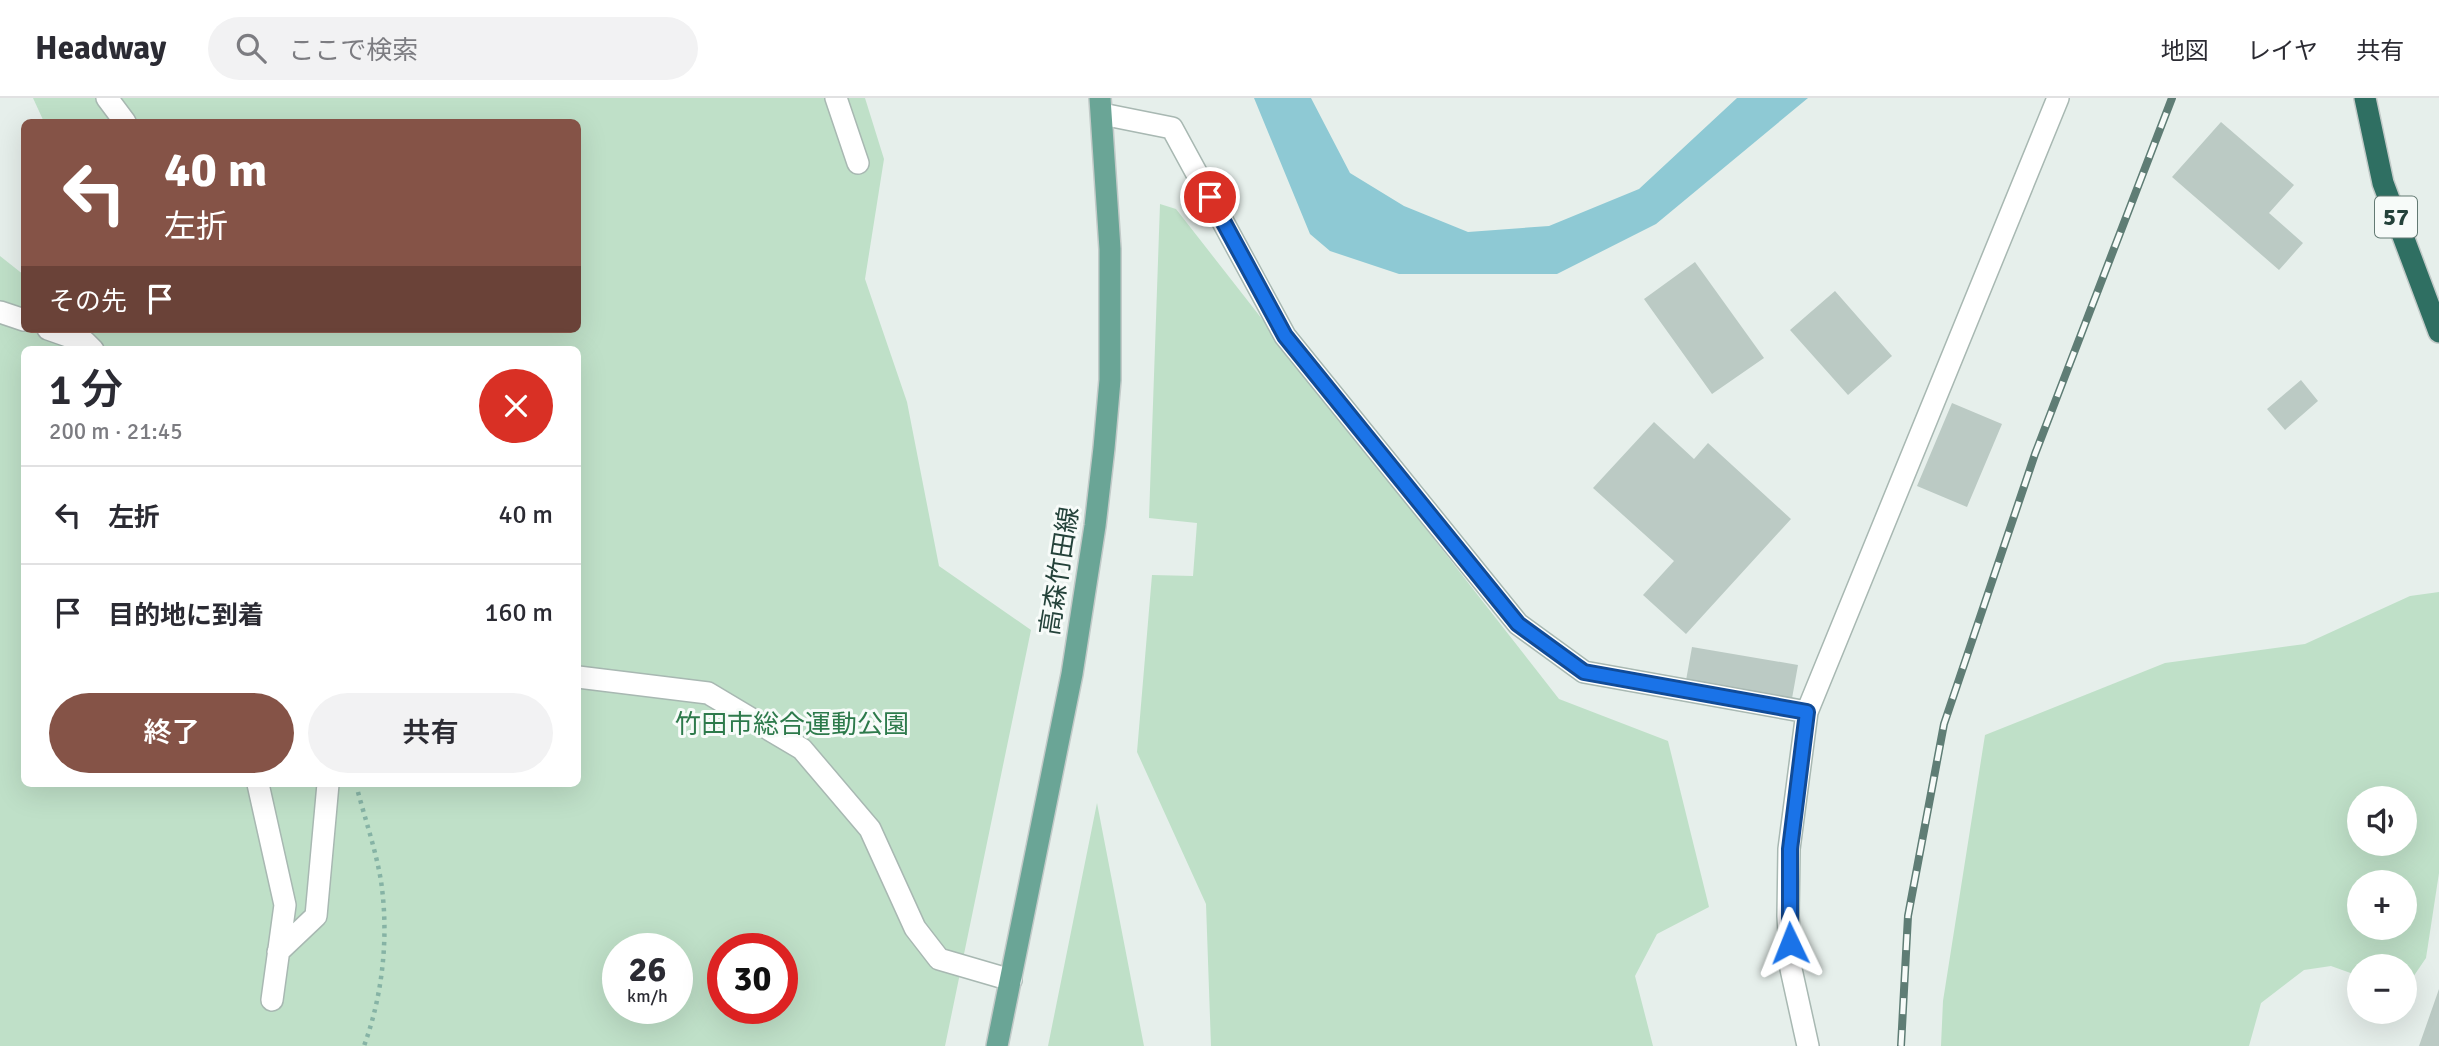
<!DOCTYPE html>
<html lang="ja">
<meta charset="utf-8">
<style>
body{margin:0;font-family:Signika,"Noto Sans JP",sans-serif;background:#f2f2f3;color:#2b2b33;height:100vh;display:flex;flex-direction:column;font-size:26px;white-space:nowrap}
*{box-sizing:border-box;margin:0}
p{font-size:23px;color:#7c7c81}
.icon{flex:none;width:38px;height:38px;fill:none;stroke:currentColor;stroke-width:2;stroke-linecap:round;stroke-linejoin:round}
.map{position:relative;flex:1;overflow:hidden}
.drawer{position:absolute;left:21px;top:248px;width:560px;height:441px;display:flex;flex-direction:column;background:#fff;border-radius:10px;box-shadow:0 7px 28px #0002}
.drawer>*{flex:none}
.banner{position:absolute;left:21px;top:21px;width:560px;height:214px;border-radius:10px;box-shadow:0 7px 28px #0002;background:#855347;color:#fff;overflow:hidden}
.tools{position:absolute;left:2347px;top:688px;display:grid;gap:14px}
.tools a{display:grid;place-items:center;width:70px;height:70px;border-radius:50%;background:#fff;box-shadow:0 7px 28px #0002;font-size:35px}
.speed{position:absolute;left:602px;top:835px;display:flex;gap:14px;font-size:35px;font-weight:700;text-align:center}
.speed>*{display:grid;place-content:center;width:91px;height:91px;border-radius:50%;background:#fff;box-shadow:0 7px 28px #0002;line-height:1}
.speed small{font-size:18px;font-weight:400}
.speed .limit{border:10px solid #d22;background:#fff;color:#111}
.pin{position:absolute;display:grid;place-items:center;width:60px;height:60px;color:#fff;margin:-30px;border:4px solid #fff;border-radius:50%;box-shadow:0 2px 7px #0007}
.me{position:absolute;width:77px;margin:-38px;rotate:358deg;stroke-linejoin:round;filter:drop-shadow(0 0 5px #0008)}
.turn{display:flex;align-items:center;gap:24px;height:147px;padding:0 28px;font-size:32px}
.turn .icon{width:91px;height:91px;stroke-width:2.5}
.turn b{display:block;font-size:49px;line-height:60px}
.then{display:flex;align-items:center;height:66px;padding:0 28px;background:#0003;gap:14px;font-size:26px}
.round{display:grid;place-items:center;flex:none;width:74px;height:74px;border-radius:37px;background:#f2f2f3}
.summary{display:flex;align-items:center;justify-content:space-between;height:119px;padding:0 28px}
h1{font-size:42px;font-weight:600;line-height:52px}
.action{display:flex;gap:14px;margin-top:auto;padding:14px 28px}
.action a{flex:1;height:80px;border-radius:42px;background:#855347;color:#fff;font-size:28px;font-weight:600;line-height:80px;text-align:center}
.action a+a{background:#f2f2f3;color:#2b2b33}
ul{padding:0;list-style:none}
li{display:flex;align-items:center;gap:21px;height:98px;padding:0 28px;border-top:2px solid #e1e1e2}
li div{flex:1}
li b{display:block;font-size:26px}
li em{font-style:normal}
header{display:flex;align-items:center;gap:42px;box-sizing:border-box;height:98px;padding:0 35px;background:#fff;border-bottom:2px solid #e1e1e2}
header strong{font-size:33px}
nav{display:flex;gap:38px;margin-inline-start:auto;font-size:24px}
.search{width:490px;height:63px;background:#f2f2f3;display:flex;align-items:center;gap:18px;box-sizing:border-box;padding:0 24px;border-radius:38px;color:#7c7c81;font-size:26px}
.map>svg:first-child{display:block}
.green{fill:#bfe0c8;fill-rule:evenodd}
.water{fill:#8ec9d4}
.building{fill:#bbcac4}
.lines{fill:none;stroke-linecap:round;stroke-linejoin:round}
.minor-casing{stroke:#a8b8b2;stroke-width:24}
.major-casing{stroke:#c2cac8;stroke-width:24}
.highway-casing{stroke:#c2cac8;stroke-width:24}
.path{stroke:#86b3a5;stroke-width:4.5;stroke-dasharray:3.5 5;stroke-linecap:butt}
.minor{stroke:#fff;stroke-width:21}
.major{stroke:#6aa596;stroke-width:21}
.highway{stroke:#2f6f62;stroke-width:21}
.rail-casing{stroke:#5f7d75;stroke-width:8}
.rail{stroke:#f7fbf9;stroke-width:5;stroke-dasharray:16;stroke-linecap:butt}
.route-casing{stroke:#114b97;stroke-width:18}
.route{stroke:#1a73e8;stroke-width:12}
.labels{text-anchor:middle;stroke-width:6;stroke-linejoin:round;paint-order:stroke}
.shield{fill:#f7fbf9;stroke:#637a73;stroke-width:2}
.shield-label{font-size:24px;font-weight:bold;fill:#24423a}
.street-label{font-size:26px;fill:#24423a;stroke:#f7fbf9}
.park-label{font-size:26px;fill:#2d7a4b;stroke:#f7fbf9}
</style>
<header>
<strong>Headway</strong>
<div class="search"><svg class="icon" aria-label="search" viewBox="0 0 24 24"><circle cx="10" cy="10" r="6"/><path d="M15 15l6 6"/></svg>ここで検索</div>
<nav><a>地図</a><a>レイヤ</a><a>共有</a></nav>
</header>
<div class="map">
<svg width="2439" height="948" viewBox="0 0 2439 948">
<rect width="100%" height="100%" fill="#e6efeb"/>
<!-- green -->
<path class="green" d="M33,0H865L884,61L865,181L907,304L939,468L1031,532L945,948H0V158L24,177V231H578V24H44ZM24,252H578V686H24ZM618,850H677V910H618ZM723,850H782V910H723Z
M1160,106L1176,111L1559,601L1668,643L1709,809L1657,836L1635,878L1653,948H1211L1206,806L1137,654L1152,477L1193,478L1197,425L1149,420Z
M2439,494V775L2426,860L2411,882L2405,883L2404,868H2359V878L2331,868L2304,872L2261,905L2249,948H1941L1943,903L1985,637L2165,565L2305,546L2410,498ZM2404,700V746H2359V700ZM2404,784V830H2359V784Z
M1097,705L1144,948H1048Z"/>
<!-- water -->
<path class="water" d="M1254,0H1311L1350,75L1404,108L1468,134L1549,128L1639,91L1737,0H1808L1656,126L1557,176H1399L1330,153L1310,136Z"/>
<!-- building -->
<path class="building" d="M2221,24L2294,87L2269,115L2303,145L2279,172L2172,79Z
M1695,164L1764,260L1712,296L1644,201Z
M1835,193L1892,258L1848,297L1790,232Z
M2301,282L2318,303L2285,332L2267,311Z
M1952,305L2002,326L1967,409L1917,388Z
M1654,324L1694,361L1708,345L1791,421L1686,536L1643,497L1674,463L1593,390Z
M1692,549L1798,567L1791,606L1685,588Z
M2439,891V948H2419Z"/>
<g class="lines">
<!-- minor casing -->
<g class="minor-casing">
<path id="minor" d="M107,0L125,24
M836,0L858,65
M1102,16L1172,30L1285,238L1518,526L1584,574L1807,614
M0,214L24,222
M48,231L85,244L93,252
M578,579L708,595L802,651L870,731L915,830L939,861L1011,882
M258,686L285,807L272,902
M278,854L316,818L328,686
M1808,948L1791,871L1788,818L1789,751L1807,614L2058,0"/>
</g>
<!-- major casing -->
<g class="major-casing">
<path id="major" d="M997,948L1072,576L1095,428L1104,350L1110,282V151L1100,0"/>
</g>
<!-- highway casing -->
<g class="highway-casing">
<path id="highway" d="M2365,0L2383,85L2439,234"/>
</g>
<!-- path -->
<path class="path" d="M358,694C366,724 376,753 381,783C389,838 383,896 364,948"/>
<!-- minor -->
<use href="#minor" class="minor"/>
<!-- major -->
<use href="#major" class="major"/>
<!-- highway -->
<use href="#highway" class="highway"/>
<!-- rail casing -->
<g class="rail-casing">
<path id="rail" d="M1901,948L1908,818L1944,626L2035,356L2172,0"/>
</g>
<!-- rail -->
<use href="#rail" class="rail"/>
</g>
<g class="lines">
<!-- route casing -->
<g class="route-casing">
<path id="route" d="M1210,99L1285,238L1518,526L1584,574L1807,614L1790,751V845"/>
</g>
<!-- route -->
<use href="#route" class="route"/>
</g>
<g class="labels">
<!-- shield labels -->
<rect class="shield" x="2375" y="98.5" width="42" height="41" rx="5"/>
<g class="shield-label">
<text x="2396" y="127">57</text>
</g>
<!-- street labels -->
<g class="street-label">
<text transform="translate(1059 473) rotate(-81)" y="9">高森竹田線</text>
</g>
<!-- park labels -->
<g class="park-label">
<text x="792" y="635">竹田市総合運動公園</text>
</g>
</g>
</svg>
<div class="tools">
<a><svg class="icon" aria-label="sound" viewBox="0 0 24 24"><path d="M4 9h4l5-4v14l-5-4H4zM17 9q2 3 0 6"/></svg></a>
<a>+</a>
<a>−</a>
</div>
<div class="speed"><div>26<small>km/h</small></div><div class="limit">30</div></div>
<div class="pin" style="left:1210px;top:99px;background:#d93025"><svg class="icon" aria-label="arrive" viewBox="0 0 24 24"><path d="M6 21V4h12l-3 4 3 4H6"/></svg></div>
<svg class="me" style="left:1790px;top:845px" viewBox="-20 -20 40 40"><path d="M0-17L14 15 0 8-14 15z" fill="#1a73e8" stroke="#fff" stroke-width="4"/></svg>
<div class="banner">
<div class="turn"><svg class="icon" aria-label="left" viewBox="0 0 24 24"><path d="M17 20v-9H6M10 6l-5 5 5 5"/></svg><div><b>40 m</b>左折</div></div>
<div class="then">その先<svg class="icon" aria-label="arrive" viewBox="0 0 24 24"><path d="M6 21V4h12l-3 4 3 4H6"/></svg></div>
</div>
<section class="drawer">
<div class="summary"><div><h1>1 分</h1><p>200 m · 21:45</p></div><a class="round" style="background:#d93025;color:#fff"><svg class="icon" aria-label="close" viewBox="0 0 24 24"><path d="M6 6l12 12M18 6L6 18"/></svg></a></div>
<ul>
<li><svg class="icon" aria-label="left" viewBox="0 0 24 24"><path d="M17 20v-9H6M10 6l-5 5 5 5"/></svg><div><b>左折</b></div><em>40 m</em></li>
<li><svg class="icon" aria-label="arrive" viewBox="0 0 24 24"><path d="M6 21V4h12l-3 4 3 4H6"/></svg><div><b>目的地に到着</b></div><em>160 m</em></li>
</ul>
<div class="action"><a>終了</a><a>共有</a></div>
</section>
</div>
